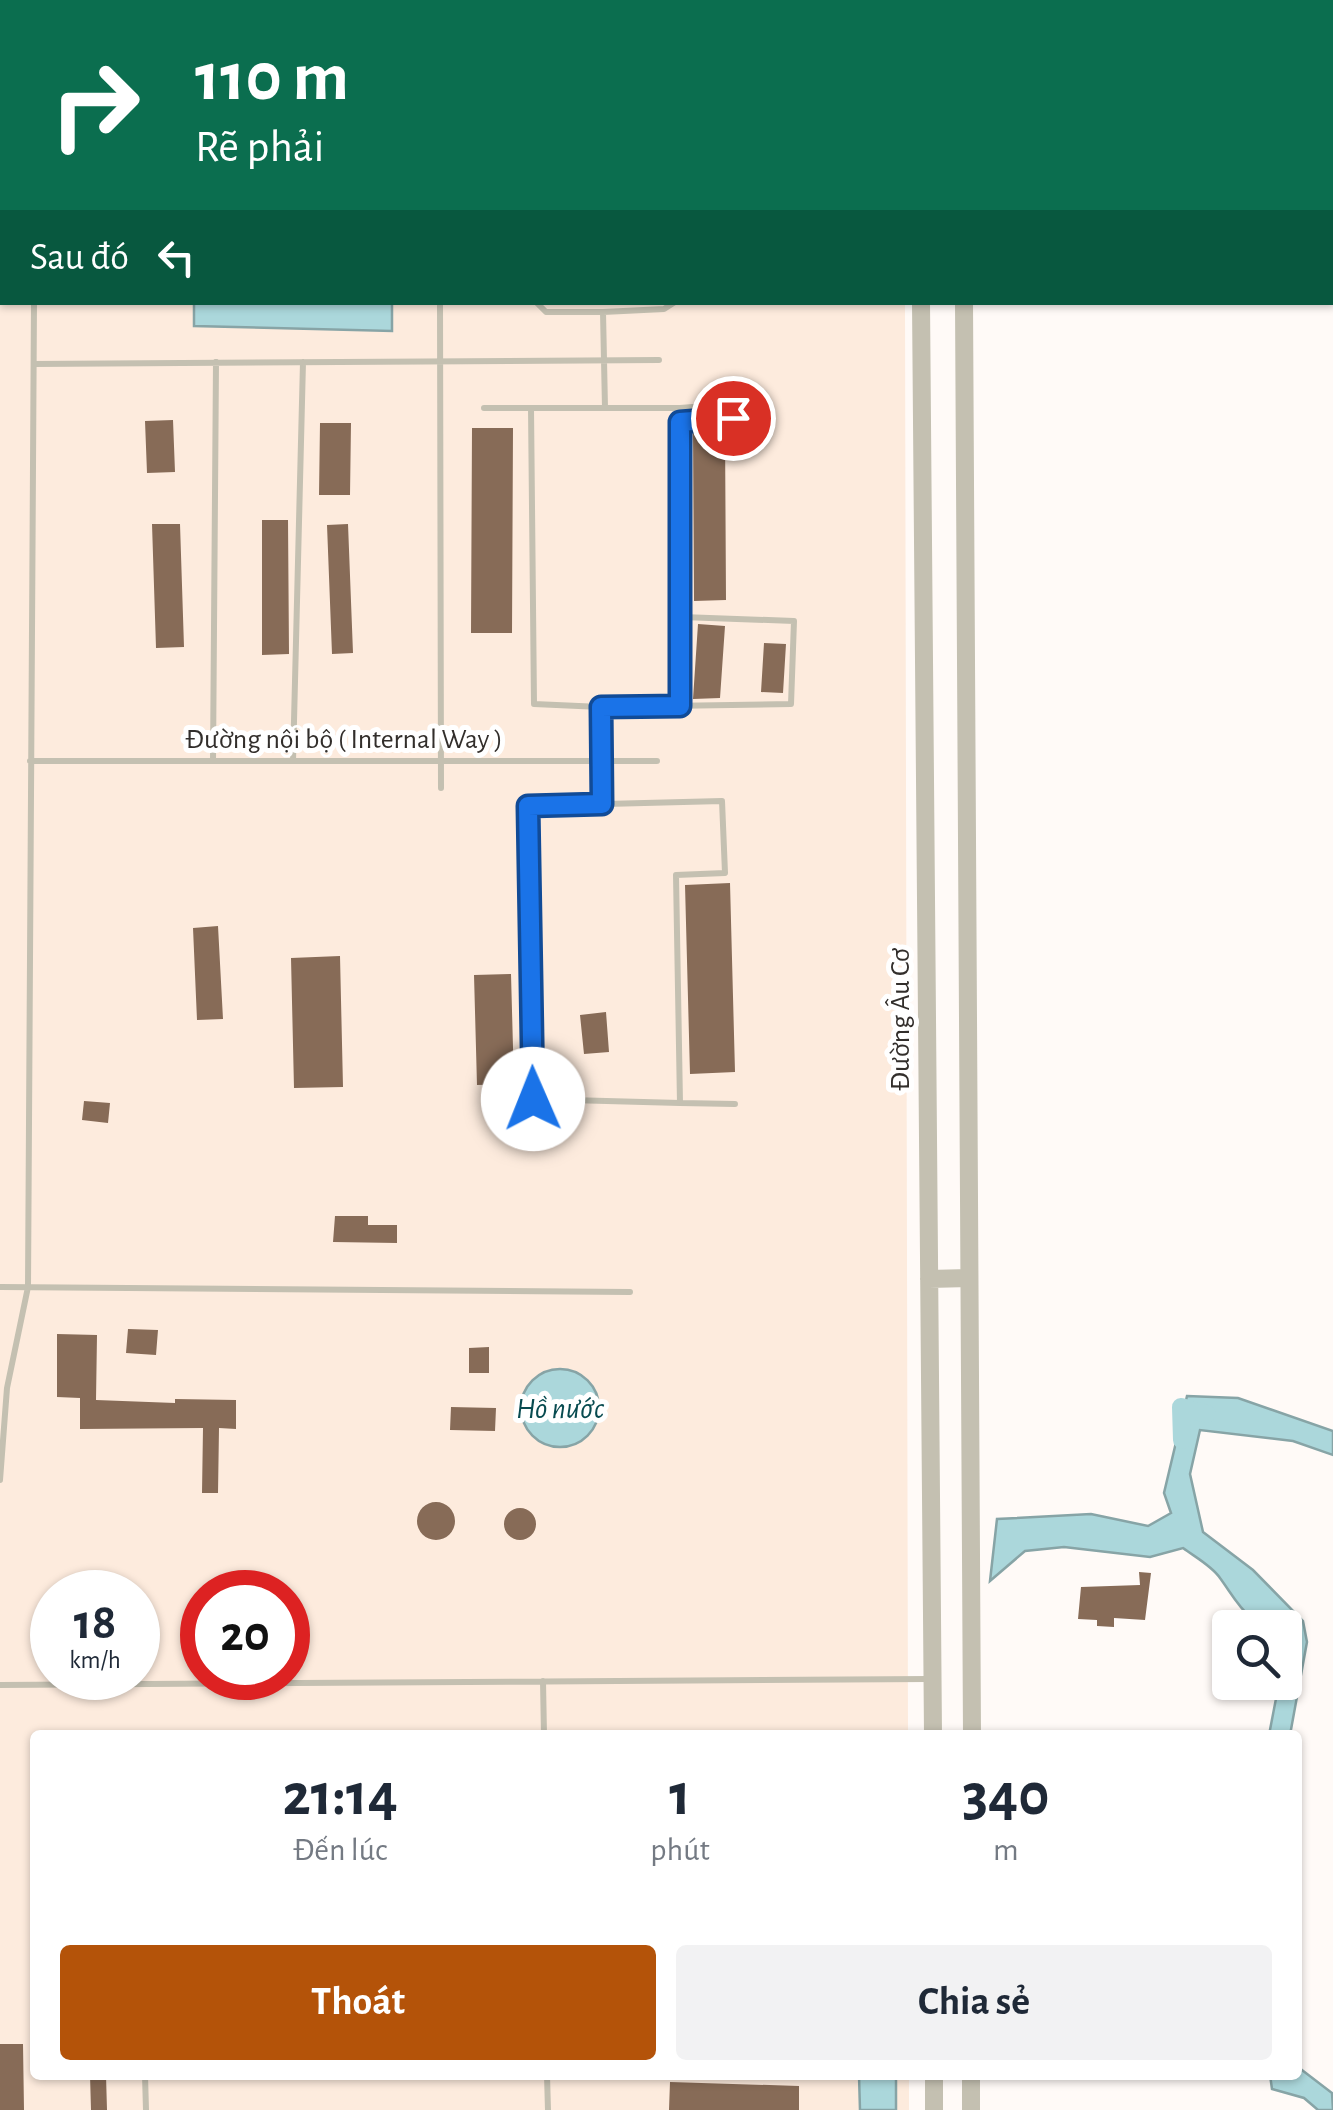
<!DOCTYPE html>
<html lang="vi">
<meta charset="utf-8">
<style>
body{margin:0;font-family:"Alegreya Sans",sans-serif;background:#f2f2f3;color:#1f2937;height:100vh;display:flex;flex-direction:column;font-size:38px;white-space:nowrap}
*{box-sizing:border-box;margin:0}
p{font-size:32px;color:#747a83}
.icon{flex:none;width:55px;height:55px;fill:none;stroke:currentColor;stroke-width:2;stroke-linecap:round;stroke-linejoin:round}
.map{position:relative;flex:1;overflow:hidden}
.sheet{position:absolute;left:30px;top:1730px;width:1272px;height:350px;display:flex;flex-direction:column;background:#fff;border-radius:10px;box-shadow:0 2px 8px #0004}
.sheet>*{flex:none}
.hud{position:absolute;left:0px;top:0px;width:1335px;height:305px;box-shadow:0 2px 8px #0004;background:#0b6e4f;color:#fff;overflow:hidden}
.fabs{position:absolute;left:1212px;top:1610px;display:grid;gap:20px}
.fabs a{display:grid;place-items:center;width:90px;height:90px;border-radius:10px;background:#fff;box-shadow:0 2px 8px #0004;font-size:50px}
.speed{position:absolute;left:30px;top:1570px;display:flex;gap:20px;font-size:50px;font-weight:700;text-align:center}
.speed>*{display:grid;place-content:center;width:130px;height:130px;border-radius:50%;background:#fff;box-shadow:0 2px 8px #0004;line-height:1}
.speed small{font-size:25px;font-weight:400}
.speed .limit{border:15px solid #d22;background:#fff;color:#111}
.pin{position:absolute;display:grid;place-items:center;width:85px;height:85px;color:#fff;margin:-42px;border:5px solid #fff;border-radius:50%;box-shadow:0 2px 10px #0007}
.me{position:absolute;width:110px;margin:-55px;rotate:359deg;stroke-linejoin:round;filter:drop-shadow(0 0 8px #0008)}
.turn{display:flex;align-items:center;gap:35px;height:210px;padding:0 30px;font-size:45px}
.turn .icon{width:130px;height:130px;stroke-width:2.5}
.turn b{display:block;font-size:70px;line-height:85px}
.then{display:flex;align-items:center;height:95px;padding:0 30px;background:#0003;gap:20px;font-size:38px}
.eta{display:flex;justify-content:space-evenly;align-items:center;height:170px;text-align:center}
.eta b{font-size:60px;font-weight:700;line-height:70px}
.cta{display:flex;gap:20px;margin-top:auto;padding:20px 30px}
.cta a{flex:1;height:115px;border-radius:10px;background:#b45309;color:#fff;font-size:40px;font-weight:700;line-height:115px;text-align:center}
.cta a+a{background:#f2f2f3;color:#1f2937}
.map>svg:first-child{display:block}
.built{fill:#fdebdd;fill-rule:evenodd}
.water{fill:#abd7db;stroke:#87a4a6;stroke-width:2.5}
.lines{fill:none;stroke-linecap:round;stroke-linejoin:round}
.canal{stroke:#abd7db;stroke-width:18}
.building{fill:#876b57}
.service{stroke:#c4c0b1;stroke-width:6}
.tertiary{stroke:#c4c0b1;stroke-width:18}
.route-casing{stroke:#114b97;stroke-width:25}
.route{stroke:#1a73e8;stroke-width:18}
.labels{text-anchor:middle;stroke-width:10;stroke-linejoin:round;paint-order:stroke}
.street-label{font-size:28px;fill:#322e2b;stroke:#fff}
.water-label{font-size:30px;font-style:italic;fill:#084b50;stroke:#fff}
</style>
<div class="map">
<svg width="1333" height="2110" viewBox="0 0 1333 2110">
<rect width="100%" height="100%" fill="#fffaf7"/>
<!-- built -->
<path class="built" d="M0,0H904L2,2V302L905,303L908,1735H35V2075H909V2110H0ZM52,1592H138V1678H52ZM202,1592H288V1678H202Z"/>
<!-- water -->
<path class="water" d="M194,303H392V331L194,326Z
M521 1408a39 39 0 1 1 78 0a39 39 0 1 1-78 0Z
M1187,1396L1238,1398L1333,1431V1455L1293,1441L1200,1430L1190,1474L1203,1532L1253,1570L1303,1621L1307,1642L1290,1735H1269L1279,1683L1285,1682V1628C1248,1628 1239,1604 1220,1578C1212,1566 1195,1557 1183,1548L1150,1557L1064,1547L1025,1551L990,1581L997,1519L1091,1514L1148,1526L1171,1513L1164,1493Z
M1298,2067L1332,2093L1333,2110H1318L1304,2098L1272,2089L1270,2075H1298Z
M859,2075H896V2110H860Z"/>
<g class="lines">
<!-- canal -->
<path class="canal" d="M1182,1440L1181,1407L1207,1414"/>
</g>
<!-- building -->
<path class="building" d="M173,420L175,472L147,473L145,421Z
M320,423H351L350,495H319Z
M472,428H513L512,633H471Z
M725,429L726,600L694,601L693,430Z
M262,520H288L289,654L262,655Z
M152,524H180L184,647L156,648Z
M348,524L353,653L332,654L327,525Z
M698,624L725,626L720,698L693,699Z
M764,643L786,644L783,693L761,692Z
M730,883L735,1072L690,1074L685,885Z
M218,926L223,1019L197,1020L193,928Z
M340,956L343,1087L294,1088L291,958Z
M511,974L514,1084L477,1085L474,975Z
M606,1012L609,1052L584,1054L580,1015Z
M84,1101L110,1103L108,1123L82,1120Z
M335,1216H368V1225H397V1243L333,1242Z
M128,1329L158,1330L156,1355L126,1353Z
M57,1334L97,1335L96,1400L175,1403V1399L236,1400V1429L219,1428L218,1493H202L203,1428L80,1429V1398L57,1397Z
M489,1347V1373H469V1348Z
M451,1407L496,1408L495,1431L450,1430Z
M417 1521a19 19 0 1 1 38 0a19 19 0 1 1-38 0Z
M504 1524a16 16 0 1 1 32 0a16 16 0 1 1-32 0Z
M1139,1572L1151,1573L1145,1620L1114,1618V1627L1097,1626V1620L1078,1619L1081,1587L1140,1585Z
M0,2044H23L24,2110H0Z
M90,2075H106L107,2110H91Z
M670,2082L799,2086V2110H669Z"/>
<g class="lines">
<!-- service -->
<path class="service" d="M440,0V2
M601,0V2
M34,2V0
M440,302L441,788
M536,302L546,312H603
M34,364L659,360
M484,408H680
M531,408L534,704L601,707
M605,408L603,312L664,309L675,302
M680,706L682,617
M30,761H657
M213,761L216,362
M293,761L303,362
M722,801L725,873L676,875L680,1103L533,1099L528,806Z
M601,804V707L791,704L794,621L682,617L680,408L731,404L733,419L680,422
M680,1103L735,1104
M0,1287L630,1292
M0,1480L7,1388L28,1287L34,302
M543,1681L544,1735
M0,1685L929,1679
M145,2075L146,2110
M547,2075L548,2110"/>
<!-- tertiary -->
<path class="tertiary" d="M963,0V2
M922,2V0
M921,302L933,1735
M964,302L972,1735
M929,1279L969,1278
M934,2075V2110
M971,2110V2075"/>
</g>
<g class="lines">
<!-- route casing -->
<g class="route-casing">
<path id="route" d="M533,1099L528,806L602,804L601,707L680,706V422L733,418"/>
</g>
<!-- route -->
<use href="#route" class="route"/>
</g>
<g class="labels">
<!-- street labels -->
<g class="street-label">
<text x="344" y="748">Đường nội bộ ( Internal Way )</text>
<text transform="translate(899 1019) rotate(-90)" y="10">Đường Âu Cơ</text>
</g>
<!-- water labels -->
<g class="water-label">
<text x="560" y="1418">Hồ nước</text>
</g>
</g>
</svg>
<div class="fabs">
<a><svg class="icon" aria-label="search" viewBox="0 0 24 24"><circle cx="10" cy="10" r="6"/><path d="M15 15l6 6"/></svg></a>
</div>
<div class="speed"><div>18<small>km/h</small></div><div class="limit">20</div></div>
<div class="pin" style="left:733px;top:418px;background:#d93025"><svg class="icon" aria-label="arrive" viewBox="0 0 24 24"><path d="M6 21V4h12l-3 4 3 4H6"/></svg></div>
<svg class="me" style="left:533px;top:1099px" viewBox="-20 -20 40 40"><circle r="19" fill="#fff"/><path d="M0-13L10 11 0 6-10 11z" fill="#1a73e8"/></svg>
<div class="hud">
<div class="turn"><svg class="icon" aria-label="right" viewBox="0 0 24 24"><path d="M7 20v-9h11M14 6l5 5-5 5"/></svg><div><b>110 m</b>Rẽ phải</div></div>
<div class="then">Sau đó<svg class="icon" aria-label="left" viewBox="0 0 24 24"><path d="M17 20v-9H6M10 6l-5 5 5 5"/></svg></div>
</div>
<section class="sheet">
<div class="eta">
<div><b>21:14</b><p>Đến lúc</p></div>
<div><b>1</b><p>phút</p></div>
<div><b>340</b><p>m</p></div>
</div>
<div class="cta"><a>Thoát</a><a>Chia sẻ</a></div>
</section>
</div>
